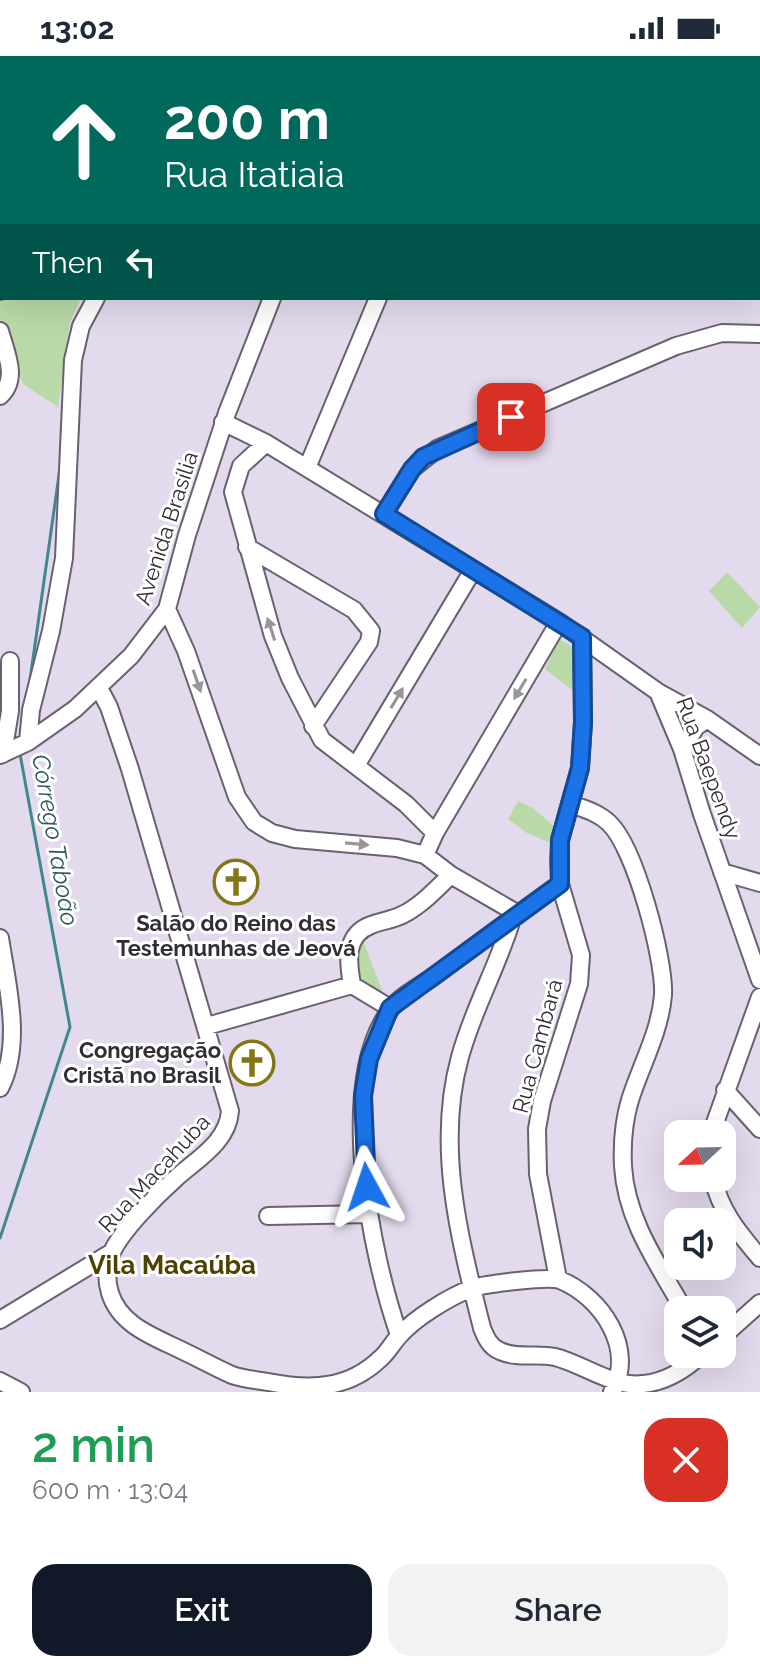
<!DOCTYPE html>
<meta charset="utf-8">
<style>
body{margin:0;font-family:Raleway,sans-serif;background:#f2f2f3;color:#1f2937;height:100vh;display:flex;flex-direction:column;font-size:30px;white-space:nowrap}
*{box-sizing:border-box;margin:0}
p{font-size:26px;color:#747a83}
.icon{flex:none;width:44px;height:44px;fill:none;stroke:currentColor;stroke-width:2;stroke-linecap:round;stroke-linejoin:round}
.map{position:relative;height:1336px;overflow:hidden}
.panel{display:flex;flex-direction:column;background:#fff;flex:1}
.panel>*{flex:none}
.guide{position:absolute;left:0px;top:0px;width:760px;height:244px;box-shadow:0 8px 32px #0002;background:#00695c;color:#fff;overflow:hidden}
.needle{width:52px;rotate:248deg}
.buttons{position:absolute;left:664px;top:1064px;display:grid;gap:16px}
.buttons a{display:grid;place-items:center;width:72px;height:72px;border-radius:16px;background:#fff;box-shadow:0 8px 32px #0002;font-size:40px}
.pin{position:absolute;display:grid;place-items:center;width:68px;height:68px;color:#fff;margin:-34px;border-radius:16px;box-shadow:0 4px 12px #0006}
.me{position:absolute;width:88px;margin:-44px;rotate:355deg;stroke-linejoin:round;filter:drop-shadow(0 0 6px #0008)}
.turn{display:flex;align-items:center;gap:28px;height:168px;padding:0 32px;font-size:36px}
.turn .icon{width:104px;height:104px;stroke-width:2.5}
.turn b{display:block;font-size:56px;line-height:68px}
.then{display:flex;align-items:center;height:76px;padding:0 32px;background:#0003;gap:16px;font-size:30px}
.round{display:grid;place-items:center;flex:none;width:84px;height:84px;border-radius:24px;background:#f2f2f3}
.head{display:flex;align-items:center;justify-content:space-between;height:136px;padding:0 32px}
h1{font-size:48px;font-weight:600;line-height:60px;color:#1e9e55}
.button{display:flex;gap:16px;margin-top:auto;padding:16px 32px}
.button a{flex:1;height:92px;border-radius:24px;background:#111827;color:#fff;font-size:32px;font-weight:600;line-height:92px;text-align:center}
.button a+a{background:#f2f2f3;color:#1f2937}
.status{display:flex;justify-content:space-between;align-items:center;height:56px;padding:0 40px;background:#fff;direction:ltr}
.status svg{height:22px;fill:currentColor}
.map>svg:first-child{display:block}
.green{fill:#b9daa7}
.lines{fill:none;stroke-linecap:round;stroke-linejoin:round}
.stream{stroke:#40888d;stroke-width:3}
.minor-casing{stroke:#696171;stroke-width:20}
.minor{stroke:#fff;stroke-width:16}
.oneway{fill:#98969a}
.route-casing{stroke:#114b97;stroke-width:20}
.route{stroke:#1a73e8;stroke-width:14}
.labels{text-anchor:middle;stroke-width:6;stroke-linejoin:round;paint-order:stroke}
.street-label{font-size:22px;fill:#312d35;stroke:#fff}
.poi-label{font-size:22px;font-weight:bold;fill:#312d35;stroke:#fff}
.water-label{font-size:24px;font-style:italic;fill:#295759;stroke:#fff}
.quarter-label{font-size:26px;font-weight:bold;fill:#4d4200;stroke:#fff}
</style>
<div class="status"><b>13:02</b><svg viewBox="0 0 49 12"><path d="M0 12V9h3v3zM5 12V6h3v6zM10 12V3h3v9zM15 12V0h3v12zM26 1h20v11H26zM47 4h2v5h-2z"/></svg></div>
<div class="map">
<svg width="760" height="1336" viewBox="0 0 760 1336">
<rect width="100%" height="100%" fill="#e3daed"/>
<!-- green -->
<path class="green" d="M0,228L2,242H81L70,266L58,351L23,328L0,271Z
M727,516L760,551L742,572L709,535Z
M559,583L578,594L572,634L545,613Z
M518,745L533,752L555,771L550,787L527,777L508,763Z
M363,884L383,937L364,931L355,917L358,890Z"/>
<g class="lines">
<!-- stream -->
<path class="stream" d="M29,631L61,405
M0,1182L70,971L20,698"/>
<!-- minor casing -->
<g class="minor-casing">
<path id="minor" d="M150,0L157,2
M541,0L546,2
M757,0L760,2
M268,2L269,0
M303,2L304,0
M392,2L393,0
M509,2L511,0
M758,102L760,103
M0,149L2,150
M758,198L760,199
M0,235L2,228
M0,275C6,297 19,323 0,340
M223,366L266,387L559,566L658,636L682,693L702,758L760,924
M266,387L241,410L233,436L273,580L290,622L322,684L406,748L435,777
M307,412L378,242
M384,458L412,413L437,393L676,290L722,277L760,278
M247,491L354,554L371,575L369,586L313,670
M167,553L186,595L237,741L254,766L272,777L295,783L397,792L425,799L451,819L518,858
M99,632L109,651L130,713L230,1055C228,1086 197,1103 175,1123C157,1139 122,1174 112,1196C106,1208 106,1224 110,1237C120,1270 155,1281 183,1295C200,1303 216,1312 232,1319C243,1323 256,1324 268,1326C310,1334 348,1334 381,1302C388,1296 393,1286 400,1279C415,1262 449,1241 470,1233C482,1228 549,1220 560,1224C602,1241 636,1293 612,1336
M658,636L707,663L760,700
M28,686L31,654L51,575L64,502L73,304L81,270L96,242
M682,693L696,671L707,663
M3,698L10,655V605
M0,699L28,686L75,653L131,600L167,553L187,479L227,357L272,242
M357,708L473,514
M571,748C585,753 599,757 609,767C635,791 665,904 663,939C660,976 641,1009 630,1044C624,1064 622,1089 623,1110C626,1164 658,1208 684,1254
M425,799L435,777L559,566
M722,816L760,827
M512,863C498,910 473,953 460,1001C435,1091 460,1184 482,1272C486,1282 490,1291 500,1295C518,1303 537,1297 555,1301C583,1308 614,1332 643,1328C666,1326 686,1313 702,1298
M0,882C7,928 23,988 0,1032
M390,952L352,929C348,906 344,879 371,869C381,865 392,864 402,859C421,850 436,833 451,819
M207,970L352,929
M725,1034L760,1073
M711,1078L760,941
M713,1122C720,1155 739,1177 760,1202
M268,1160L369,1158
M558,1223L538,1118L537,1073L542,1045L579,928L581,899L560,828L559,804L560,784L580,712L583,666L582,581
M0,1264L112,1196
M399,1279C371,1198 336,1029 390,954C399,941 420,930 433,921C475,890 518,858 560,828
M722,1281L760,1247
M0,1325L21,1336"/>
</g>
<!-- minor -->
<use href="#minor" class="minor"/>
</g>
<!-- one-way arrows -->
<defs><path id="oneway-solid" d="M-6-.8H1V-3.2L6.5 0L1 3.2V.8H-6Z" transform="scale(2)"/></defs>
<g class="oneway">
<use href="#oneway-solid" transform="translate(271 573) rotate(-108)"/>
<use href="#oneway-solid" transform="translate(197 625) rotate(71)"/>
<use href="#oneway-solid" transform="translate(520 633) rotate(121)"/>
<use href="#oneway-solid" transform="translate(397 642) rotate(-59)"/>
<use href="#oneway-solid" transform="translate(357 788) rotate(5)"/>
</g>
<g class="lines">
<!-- route casing -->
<g class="route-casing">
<path id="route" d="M367,1131L363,1040L369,1003L390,952L560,828V784L580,712L583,666L582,581L384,458L412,413L423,401L511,361"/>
</g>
<!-- route -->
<use href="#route" class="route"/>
</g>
<!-- icons -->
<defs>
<g id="church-ring" transform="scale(2.3)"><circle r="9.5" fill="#fff" stroke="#847517" stroke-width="1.5"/><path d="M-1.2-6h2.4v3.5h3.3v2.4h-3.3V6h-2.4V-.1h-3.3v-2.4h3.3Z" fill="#847517"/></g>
</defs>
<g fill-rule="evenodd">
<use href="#church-ring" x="236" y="826"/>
<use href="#church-ring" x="252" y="1007"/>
</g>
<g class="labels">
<!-- street labels -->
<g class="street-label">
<text transform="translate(166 472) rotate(-72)" y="8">Avenida Brasília</text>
<text transform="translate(709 712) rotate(70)" y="8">Rua Baependy</text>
<text transform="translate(537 990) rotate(-75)" y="8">Rua Cambará</text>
<text transform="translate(154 1117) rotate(-47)" y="8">Rua Macahuba</text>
</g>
<!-- poi labels -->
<g class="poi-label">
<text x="236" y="875">Salão do Reino das<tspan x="236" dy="25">Testemunhas de Jeová</tspan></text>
<text x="221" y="1002" text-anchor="end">Congregação<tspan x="221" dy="25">Cristã no Brasil</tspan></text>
</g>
<!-- water labels -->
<g class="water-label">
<text transform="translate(55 784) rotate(80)" y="8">Córrego Taboão</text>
</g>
<!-- quarter labels -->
<g class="quarter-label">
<text x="172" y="1218">Vila Macaúba</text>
</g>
</g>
</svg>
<div class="buttons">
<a><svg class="needle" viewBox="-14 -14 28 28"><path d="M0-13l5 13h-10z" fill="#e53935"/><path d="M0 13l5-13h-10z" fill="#747a83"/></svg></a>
<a><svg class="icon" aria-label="sound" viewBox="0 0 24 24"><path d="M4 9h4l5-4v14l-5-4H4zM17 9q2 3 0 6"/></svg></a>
<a><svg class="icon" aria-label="layers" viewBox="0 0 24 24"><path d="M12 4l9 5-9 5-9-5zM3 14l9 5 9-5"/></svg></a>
</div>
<div class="pin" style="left:511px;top:361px;background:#d93025"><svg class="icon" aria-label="arrive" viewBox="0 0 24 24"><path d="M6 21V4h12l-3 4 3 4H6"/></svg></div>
<svg class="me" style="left:367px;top:1131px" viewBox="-20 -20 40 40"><path d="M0-17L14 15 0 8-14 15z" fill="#1a73e8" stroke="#fff" stroke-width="4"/></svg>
<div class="guide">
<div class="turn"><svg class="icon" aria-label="ahead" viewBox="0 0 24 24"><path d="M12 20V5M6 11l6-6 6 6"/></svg><div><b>200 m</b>Rua Itatiaia</div></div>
<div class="then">Then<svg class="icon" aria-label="left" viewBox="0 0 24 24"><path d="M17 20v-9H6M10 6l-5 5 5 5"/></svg></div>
</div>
</div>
<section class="panel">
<div class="head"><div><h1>2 min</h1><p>600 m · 13:04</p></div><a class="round" style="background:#d93025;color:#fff"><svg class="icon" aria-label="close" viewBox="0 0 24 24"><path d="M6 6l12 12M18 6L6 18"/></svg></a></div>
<div class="button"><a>Exit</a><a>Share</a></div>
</section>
